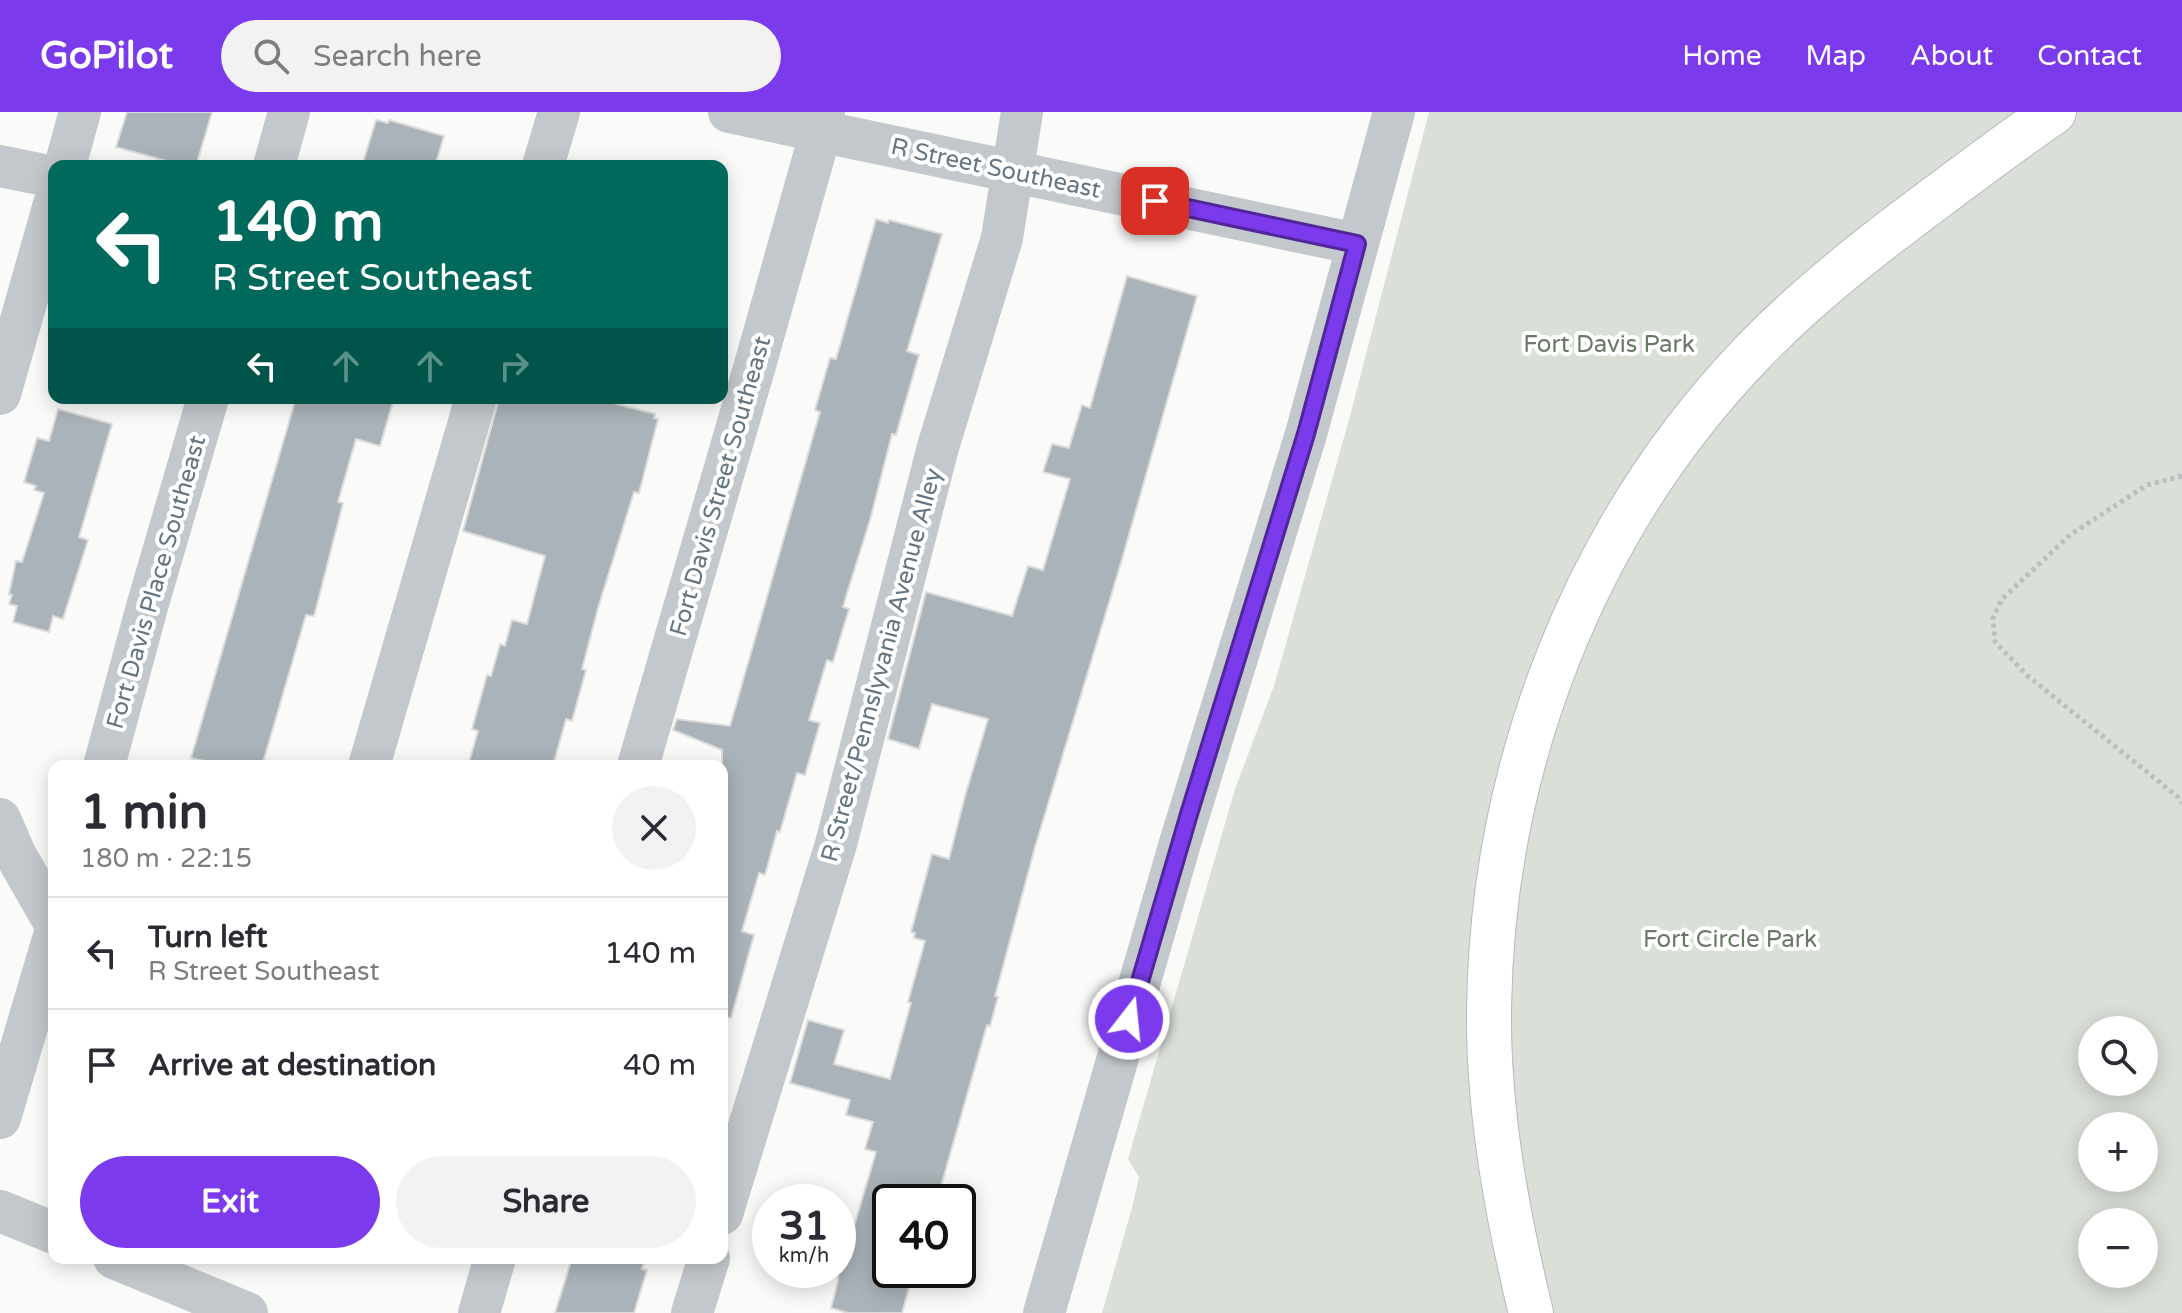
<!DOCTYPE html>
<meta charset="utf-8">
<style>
body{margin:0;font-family:"Varela Round",sans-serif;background:#f2f2f3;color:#2b2b33;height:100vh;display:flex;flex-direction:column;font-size:30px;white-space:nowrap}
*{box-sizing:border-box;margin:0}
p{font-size:26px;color:#7c7c81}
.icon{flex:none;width:44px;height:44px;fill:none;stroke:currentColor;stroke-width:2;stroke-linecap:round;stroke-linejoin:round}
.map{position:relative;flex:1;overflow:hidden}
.panel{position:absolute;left:48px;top:648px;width:680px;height:504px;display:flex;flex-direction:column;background:#fff;border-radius:16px;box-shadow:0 4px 20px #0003}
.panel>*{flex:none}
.hud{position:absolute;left:48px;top:48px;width:680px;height:244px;border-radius:16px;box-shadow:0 4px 20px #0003;background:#00695c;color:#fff;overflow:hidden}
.fabs{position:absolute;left:2078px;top:904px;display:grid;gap:16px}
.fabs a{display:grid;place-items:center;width:80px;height:80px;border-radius:50%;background:#fff;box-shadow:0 4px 20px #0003;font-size:40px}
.speed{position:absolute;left:752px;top:1072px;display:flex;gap:16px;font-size:40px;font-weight:700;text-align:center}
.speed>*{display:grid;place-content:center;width:104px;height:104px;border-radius:50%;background:#fff;box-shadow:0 4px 20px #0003;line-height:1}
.speed small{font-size:20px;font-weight:400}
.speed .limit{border:4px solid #111;border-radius:12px;background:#fff;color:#111}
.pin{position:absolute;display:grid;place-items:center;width:68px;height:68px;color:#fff;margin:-34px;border-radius:16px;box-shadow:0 4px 12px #0006}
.me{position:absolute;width:88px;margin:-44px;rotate:16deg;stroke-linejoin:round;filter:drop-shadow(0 0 6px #0008)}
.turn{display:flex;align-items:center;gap:28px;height:168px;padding:0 32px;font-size:36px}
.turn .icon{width:104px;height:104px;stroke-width:2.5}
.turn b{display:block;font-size:56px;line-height:68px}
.lanes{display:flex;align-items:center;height:76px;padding:0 32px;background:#0003;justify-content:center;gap:40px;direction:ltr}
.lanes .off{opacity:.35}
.round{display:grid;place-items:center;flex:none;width:84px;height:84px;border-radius:42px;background:#f2f2f3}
.head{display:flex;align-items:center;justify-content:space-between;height:136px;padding:0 32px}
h1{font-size:48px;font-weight:700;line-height:60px}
.button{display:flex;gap:16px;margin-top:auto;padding:16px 32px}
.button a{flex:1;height:92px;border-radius:48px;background:#7c3aed;color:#fff;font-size:32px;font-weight:700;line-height:92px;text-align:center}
.button a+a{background:#f2f2f3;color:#2b2b33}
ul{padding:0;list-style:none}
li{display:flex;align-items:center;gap:24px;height:112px;padding:0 32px;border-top:2px solid #e1e1e2}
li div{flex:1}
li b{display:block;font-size:30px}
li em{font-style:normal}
header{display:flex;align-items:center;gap:48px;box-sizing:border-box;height:112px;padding:0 40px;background:#7c3aed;color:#fff}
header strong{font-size:38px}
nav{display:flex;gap:44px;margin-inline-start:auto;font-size:28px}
.search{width:560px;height:72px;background:#f2f2f3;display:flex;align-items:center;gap:20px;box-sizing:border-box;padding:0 28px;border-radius:44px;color:#7c7c81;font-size:30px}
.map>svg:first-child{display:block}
.green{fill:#dadfd7;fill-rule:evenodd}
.building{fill:#aab3b9;stroke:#dcdcda;stroke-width:2}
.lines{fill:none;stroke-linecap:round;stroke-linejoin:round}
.major-casing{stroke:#b5babe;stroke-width:46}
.path{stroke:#bbbfc2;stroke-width:5;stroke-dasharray:4 4;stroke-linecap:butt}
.minor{stroke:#c3c8cc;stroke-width:42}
.major{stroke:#fff;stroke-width:44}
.route-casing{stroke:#51269a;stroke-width:20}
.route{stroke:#7c3aed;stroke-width:14}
.labels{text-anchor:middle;stroke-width:8;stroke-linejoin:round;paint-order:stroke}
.street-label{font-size:24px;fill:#657683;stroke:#fff}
.park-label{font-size:24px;fill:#687a64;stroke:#fff}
</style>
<header>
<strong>GoPilot</strong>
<div class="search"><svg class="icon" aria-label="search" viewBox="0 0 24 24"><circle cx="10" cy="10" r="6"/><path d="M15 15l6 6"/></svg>Search here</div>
<nav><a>Home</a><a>Map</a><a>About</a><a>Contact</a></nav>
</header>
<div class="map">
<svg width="2182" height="1201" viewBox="0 0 2182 1201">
<rect width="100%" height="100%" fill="#fafaf8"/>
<!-- green -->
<path class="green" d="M1429,0H2182V1201H1102L1133,1092L1139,1065L1128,1047L1235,677L1274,574L1350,304ZM2092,918H2144V970H2092ZM2092,1014H2144V1066H2092ZM2092,1110H2144V1162H2092Z"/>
<!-- building -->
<path class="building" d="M127,0H212L196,54L186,51L185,54L116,35Z
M376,8L388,11L389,8L444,24L435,54H362Z
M876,107L888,111L889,108L942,122L907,239L919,243L896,323L892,322L870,408L848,478L843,495L849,497L833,550L827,548L809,608L820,611L805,663L797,661L780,720L777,719L765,763L759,761L742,819L754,823L731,906L722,905V638L673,618L677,607L730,614L820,300L815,298L830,246L836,247Z
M1127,164L1197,184L1120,454L1035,735L995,884L998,885L990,914L987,913L937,1088L890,1077V1158H914L902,1201H848L831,1196L838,1169V1113L853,1118L876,1040L865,1037L873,1010L846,1003L850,988L790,971L808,908L844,918L834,952L890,967L911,891L908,890L925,829L914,826L915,821L911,820L932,742L949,747L965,684L988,607L932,592L919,637L888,627L926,480L1012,504L1028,454L1043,458L1070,367L1043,360L1052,332L1069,336L1082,293L1090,296Z
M296,286H394L380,334L356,327L338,390L343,391L319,485L314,504L306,503L262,654H203L204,649L191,646Z
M499,286H593L655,302L654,306L658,307L639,381L634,380L598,496L582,557L586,558L572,609L566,607L553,654H468L478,619L472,617L487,563L491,564L500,532L505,534L512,508L527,512L545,444L463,419Z
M58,297L112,312L79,425L88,428L63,507L53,504L49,520L13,510L17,494L9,492L12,483L9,482L16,449L22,450L44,381L34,378L36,374L24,370L37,326L49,329Z
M572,1146H645L642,1157L647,1158L634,1201H555Z"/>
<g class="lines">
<!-- major casing -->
<g class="major-casing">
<path id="major" d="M1531,1201C1507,1102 1488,1000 1489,898C1492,655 1584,415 1754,239C1808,183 1870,135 1933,88C1973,58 2013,28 2054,0"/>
</g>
<!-- path -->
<path class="path" d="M2182,364L2147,373L2070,423L2002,487L1993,506L1995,530L2029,565L2178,685L2182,691"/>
<!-- minor -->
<path class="minor" d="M729,0L1357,132
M0,54L54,65
M65,54L80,0
M274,54L289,0
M543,54L559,0
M0,282L54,92
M104,654L147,495L208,286
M369,654L476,286
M638,654L755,253L821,19L824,0
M0,707L15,742L54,810
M0,1006L54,824
M0,1099L54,1121
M722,1102L836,732L938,335L1002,126L1022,0
M114,1146L247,1201
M479,1201L495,1146
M692,1201L709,1146
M1044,1201L1180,731L1306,322L1394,0"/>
<!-- major -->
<use href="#major" class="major"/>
</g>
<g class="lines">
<!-- route casing -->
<g class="route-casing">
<path id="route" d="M1129,907L1189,702L1306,322L1357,132L1155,89"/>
</g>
<!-- route -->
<use href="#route" class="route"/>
</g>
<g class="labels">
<!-- street labels -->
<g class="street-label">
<text transform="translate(996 56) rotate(12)" y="8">R Street Southeast</text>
<text transform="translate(720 374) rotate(-74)" y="8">Fort Davis Street Southeast</text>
<text transform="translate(156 470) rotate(-74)" y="8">Fort Davis Place Southeast</text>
<text transform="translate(881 553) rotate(-75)" y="8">R Street/Pennslyvania Avenue Alley</text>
</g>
<!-- park labels -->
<g class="park-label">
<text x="1609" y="240">Fort Davis Park</text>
<text x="1730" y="835">Fort Circle Park</text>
</g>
</g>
</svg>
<div class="fabs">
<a><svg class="icon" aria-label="search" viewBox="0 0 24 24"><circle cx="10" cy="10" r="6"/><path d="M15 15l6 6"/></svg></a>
<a>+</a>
<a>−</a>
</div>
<div class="speed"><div>31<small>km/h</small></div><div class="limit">40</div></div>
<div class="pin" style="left:1155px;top:89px;background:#d93025"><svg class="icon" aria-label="arrive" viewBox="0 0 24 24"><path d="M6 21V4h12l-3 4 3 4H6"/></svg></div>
<svg class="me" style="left:1129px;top:907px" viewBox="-20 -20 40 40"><circle r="17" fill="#7c3aed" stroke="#fff" stroke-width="3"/><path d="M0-11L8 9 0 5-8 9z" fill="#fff"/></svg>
<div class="hud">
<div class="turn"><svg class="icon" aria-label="left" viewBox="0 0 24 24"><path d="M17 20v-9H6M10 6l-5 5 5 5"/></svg><div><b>140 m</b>R Street Southeast</div></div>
<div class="lanes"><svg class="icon" aria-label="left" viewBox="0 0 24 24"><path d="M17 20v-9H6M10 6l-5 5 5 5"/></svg><svg class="icon off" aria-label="ahead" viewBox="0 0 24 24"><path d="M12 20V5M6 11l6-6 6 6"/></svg><svg class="icon off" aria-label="ahead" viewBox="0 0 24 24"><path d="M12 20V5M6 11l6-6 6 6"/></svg><svg class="icon off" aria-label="right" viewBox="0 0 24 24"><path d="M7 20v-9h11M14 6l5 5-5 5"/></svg></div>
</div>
<section class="panel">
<div class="head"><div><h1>1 min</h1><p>180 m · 22:15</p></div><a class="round"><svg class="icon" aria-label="close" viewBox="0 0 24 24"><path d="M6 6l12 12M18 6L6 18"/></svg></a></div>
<ul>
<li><svg class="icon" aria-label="left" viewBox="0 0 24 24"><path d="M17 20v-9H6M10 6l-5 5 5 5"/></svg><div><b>Turn left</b><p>R Street Southeast</p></div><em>140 m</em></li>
<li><svg class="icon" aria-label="arrive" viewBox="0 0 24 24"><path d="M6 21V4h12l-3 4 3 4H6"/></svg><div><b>Arrive at destination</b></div><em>40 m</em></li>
</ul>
<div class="button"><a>Exit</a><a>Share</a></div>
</section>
</div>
